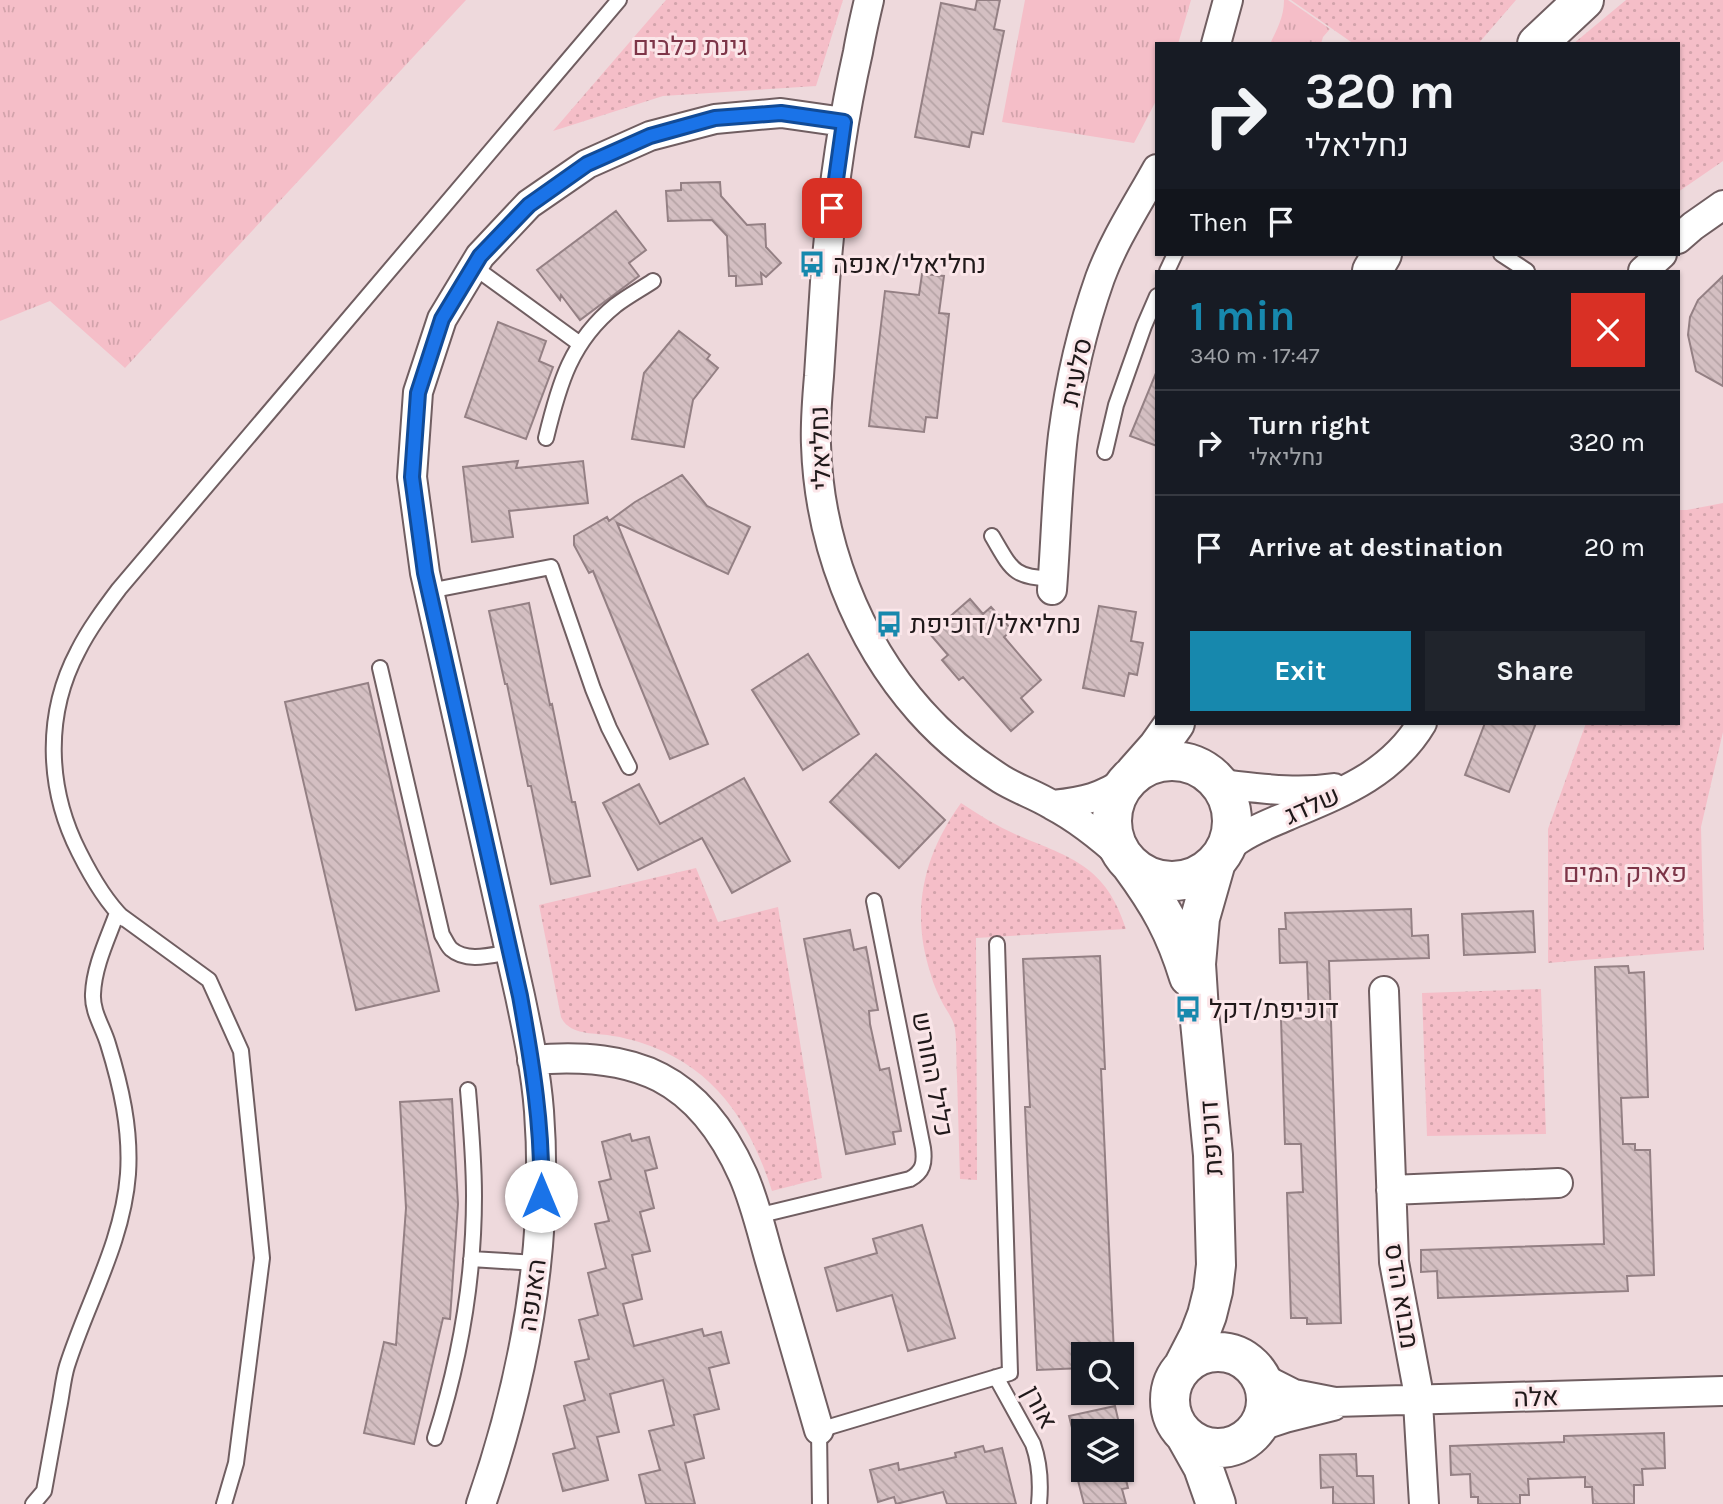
<!DOCTYPE html>
<meta charset="utf-8">
<style>
body{margin:0;font-family:Karla,Heebo,sans-serif;background:#20242c;color:#f1f3f6;height:100vh;display:flex;flex-direction:column;font-size:26px;white-space:nowrap}
*{box-sizing:border-box;margin:0}
p{font-size:23px;color:#9ea1a6}
.icon{flex:none;width:38px;height:38px;fill:none;stroke:currentColor;stroke-width:2;stroke-linecap:round;stroke-linejoin:round}
.map{position:relative;flex:1;overflow:hidden}
.details{position:absolute;left:1155px;top:270px;width:525px;height:455px;display:flex;flex-direction:column;background:#171b24;border-radius:0px;box-shadow:0 2px 5px #0004}
.details>*{flex:none}
.banner{position:absolute;left:1155px;top:42px;width:525px;height:214px;border-radius:0px;box-shadow:0 2px 5px #0004;background:#171b24;color:#f1f3f6;overflow:hidden}
.tools{position:absolute;left:1071px;top:1342px;display:grid;gap:14px}
.tools a{display:grid;place-items:center;width:63px;height:63px;border-radius:0px;background:#171b24;box-shadow:0 2px 5px #0004;font-size:35px}
.pin{position:absolute;display:grid;place-items:center;width:60px;height:60px;color:#fff;margin:-30px;border-radius:14px;box-shadow:0 4px 10px #0006}
.me{position:absolute;width:77px;margin:-38px;rotate:0deg;stroke-linejoin:round;filter:drop-shadow(0 0 5px #0008)}
.turn{display:flex;align-items:center;gap:24px;height:147px;padding:0 35px;font-size:32px}
.turn .icon{width:91px;height:91px;stroke-width:2.5}
.turn b{display:block;font-size:49px;line-height:60px}
.then{display:flex;align-items:center;height:66px;padding:0 35px;background:#0003;gap:14px;font-size:26px}
.round{display:grid;place-items:center;flex:none;width:74px;height:74px;border-radius:0px;background:#20242c}
.summary{display:flex;align-items:center;justify-content:space-between;height:119px;padding:0 35px}
h1{font-size:42px;font-weight:700;line-height:52px;color:#1788ad}
.primary-button{display:flex;gap:14px;margin-top:auto;padding:14px 35px}
.primary-button a{flex:1;height:80px;border-radius:0px;background:#1788ad;color:#fff;font-size:28px;font-weight:700;line-height:80px;text-align:center}
.primary-button a+a{background:#20242c;color:#f1f3f6}
ul{padding:0;list-style:none}
li{display:flex;align-items:center;gap:21px;height:105px;padding:0 35px;border-top:2px solid #363941}
li div{flex:1}
li b{display:block;font-size:26px}
li em{font-style:normal}
.map>svg:first-child{display:block}
.grass{fill:url(#grass-tufts)}
.park{fill:url(#park-dots)}
.building{fill:url(#building-back-hatch);stroke:#948084;stroke-width:2}
.lines{fill:none;stroke-linecap:round;stroke-linejoin:round}
.lane-casing{stroke:#705e61;stroke-width:18}
.street-casing{stroke:#705e61;stroke-width:32}
.secondary-casing{stroke:#705e61;stroke-width:42}
.lane{stroke:#fff;stroke-width:14}
.street{stroke:#fff;stroke-width:28}
.secondary{stroke:#fff;stroke-width:38}
.route-casing{stroke:#114b97;stroke-width:18}
.route{stroke:#1a73e8;stroke-width:12}
.labels{text-anchor:middle;stroke-width:6;stroke-linejoin:round;paint-order:stroke}
.park-label{font-size:26px;fill:#7d3548;stroke:#fbe6e9}
.poi-label{font-size:26px;fill:#20191a;stroke:#fbe6e9;text-anchor:start}
.street-label{font-size:26px;fill:#20191a;stroke:#fbe6e9}
</style>
<div class="map">
<svg width="1723" height="1504" viewBox="0 0 1723 1504">
<defs>
<pattern id="grass-tufts" width="24" height="20" patternUnits="userSpaceOnUse" patternTransform="scale(1.75)"><rect width="24" height="20" fill="#f5bec8"/><path d="M3 7l-1-3M5 7V3M7 7l1-3M15 17l-1-3M17 17v-4M19 17l1-3" fill="none" stroke="#d2a3ab"/></pattern>
<pattern id="park-dots" width="8" height="8" patternUnits="userSpaceOnUse" patternTransform="scale(1.75)"><rect width="8" height="8" fill="#f5bec8"/><path d="M2 2h.1M6 6h.1" fill="none" stroke="#d2a3ab" stroke-width="1.8" stroke-linecap="round"/></pattern>
<pattern id="building-back-hatch" width="6" height="6" patternUnits="userSpaceOnUse" patternTransform="scale(1.75)"><rect width="6" height="6" fill="#d4bfc2"/><path d="M-1 5l2 2M0 0l6 6M5-1l2 2" fill="none" stroke="#b6a4a6"/></pattern>
</defs>
<rect width="100%" height="100%" fill="#eed9dc"/>
<!-- grass -->
<path class="grass" d="M0,0H466L125,368L50,301L0,321Z
M1025,0H1191L1178,44H1157V99L1134,143L1002,122Z
M1284,0H1288L1330,29L1323,37L1321,44H1270C1277,29 1284,17 1284,0Z"/>
<!-- park -->
<path class="park" d="M666,0H843L816,86L663,96L553,131Z
M1291,0H1516L1478,44H1354Z
M1626,0H1723V161L1678,192V44H1573Z
M1723,503V732L1701,827L1704,950L1548,963V829L1586,723H1678V510H1687Z
M961,803C979,815 997,826 1017,835C1072,858 1106,866 1126,929L976,938L977,1180L960,1179C959,1145 958,1111 957,1077C956,1061 957,1044 955,1029C954,1019 945,1009 941,1000C937,992 933,983 931,975C910,912 923,856 961,803Z
M696,868L718,922L778,907L822,1178L772,1191C749,1120 714,1066 639,1042C631,1040 622,1037 613,1036C599,1033 578,1035 567,1025C565,1024 562,1019 561,1017L539,905Z
M1541,989L1546,1134L1427,1136L1422,993Z"/>
<!-- building -->
<path class="building" d="M977,0H1000L994,29L1004,31L983,134L972,132L969,147L915,137L941,3L975,10Z
M720,182L721,196L747,225L765,224L766,247L781,263L766,277L761,273L762,284L736,286V276H729L727,236L712,220L668,221L666,191L681,190V183Z
M616,211L646,250L629,263L639,276L580,320L561,295L560,300L537,270Z
M922,274L944,276L939,313L949,314L937,418L926,417L924,432L869,426L885,291L919,295Z
M1723,276V386L1696,371L1688,335L1690,317L1698,300Z
M498,322L546,341L539,361L553,367L526,439L465,417Z
M679,331L710,355L707,359L718,368L693,400L684,447L632,439L644,373Z
M1156,373H1157V446L1130,436Z
M518,461L516,468L583,461L588,503L509,511L513,537L472,542L463,467Z
M682,475L707,506L750,527L728,574L617,523L708,744L670,759L593,571L589,573L574,545V536L607,517L609,521L635,502Z
M970,599L983,614L991,607L1012,630L1004,637L1041,680L1021,698L1033,712L1011,731L963,677L959,680L942,660L948,655L930,634Z
M529,603L550,705L552,704L572,802H575L590,876L551,884L531,786H528L507,684H505L489,611Z
M1099,606L1136,612L1131,641L1143,643L1137,675L1129,673L1124,696L1083,688Z
M808,654L859,734L803,770L752,690Z
M368,683L439,991L356,1010L285,702Z
M1485,723H1536L1509,792L1465,775Z
M876,754L945,820L899,868L830,802Z
M744,778L790,861L732,893L702,838L638,870L603,803L639,784L660,824Z
M1411,909L1412,936L1428,935L1429,958L1329,961L1341,1323L1307,1324V1318H1291L1287,1193L1303,1192L1301,1144H1285L1281,1019L1309,1018L1307,962L1280,963L1279,929H1286L1285,913Z
M1533,911L1535,952L1464,955L1462,914Z
M850,930L854,950L866,947L878,1010L869,1011L870,1024L880,1070L889,1068L901,1131L893,1132L895,1144L846,1154L804,939Z
M1100,956L1105,1069H1101L1114,1354H1083V1368L1037,1370L1025,1107H1030L1023,959Z
M1628,966L1629,973L1644,972L1648,1097L1621,1098L1623,1144H1635V1150H1650L1654,1275L1627,1276L1628,1291L1438,1298L1437,1271L1421,1272V1250L1604,1244L1595,967Z
M452,1099L458,1204L450,1319L443,1318L414,1444L364,1433L384,1342L396,1345L406,1208L400,1102Z
M630,1134L632,1141L649,1137L657,1168L645,1171L654,1208L640,1212L650,1251L632,1255L642,1299L623,1304L634,1346L702,1329L704,1336L721,1332L729,1363L709,1368L719,1409L694,1415L704,1458L685,1463L695,1504H646L639,1475L660,1470L649,1431L674,1425L663,1380L610,1394L619,1432L597,1437L608,1480L563,1491L553,1454L575,1448L564,1406L585,1400L575,1362L589,1359L579,1320L598,1315L588,1273L606,1268L595,1224L609,1221L599,1182L611,1179L602,1142Z
M922,1225L955,1338L908,1351L892,1295L837,1311L825,1268L877,1253L873,1239Z
M1115,1406L1121,1432H1083V1470H1122V1463L1128,1488L1122,1489L1126,1504H1084L1073,1461L1080,1459L1069,1416Z
M1664,1433L1665,1468L1642,1469L1643,1485H1634V1504H1593L1592,1487H1585V1477L1528,1479L1529,1495H1520V1504H1478V1497H1471L1470,1474L1451,1475L1450,1446L1564,1442V1436Z
M983,1446L985,1452L1002,1448L1016,1504H947L943,1492L896,1504L894,1497L878,1502L870,1470L898,1463L899,1470L956,1457L955,1453Z
M1356,1454L1357,1476H1373L1374,1504H1333V1487L1321,1488L1320,1455Z"/>
<g class="lines">
<!-- lane casing -->
<g class="lane-casing">
<path id="lane" d="M1501,254L1527,271
M474,267L580,344
M1167,271L1175,254
M546,438C559,384 571,341 616,305C628,296 641,289 653,281
M1105,452L1116,405L1144,326L1157,296
M992,536C1011,568 1013,579 1053,578
M429,591L551,567L593,689L609,728L629,767
M380,668L442,935C445,939 447,945 451,949C467,963 492,955 511,952
M124,919C105,901 91,876 79,852C47,789 44,715 78,651C89,629 104,609 119,589L619,0
M757,1216L910,1179C923,1172 925,1163 923,1148L874,901
M471,1259L537,1263
M996,1377L1033,1444C1040,1464 1041,1483 1039,1504
M435,1438C460,1360 474,1279 474,1196C474,1161 471,1125 468,1090
M33,1504L44,1491C49,1463 54,1436 59,1408C62,1394 63,1379 67,1366C87,1303 123,1242 128,1174C131,1129 121,1086 108,1044C103,1027 92,1012 93,994C94,966 108,938 117,913L209,980L241,1051L262,1258L236,1463L224,1504
M820,1504L819,1430L1010,1373L997,944"/>
</g>
<!-- street casing -->
<g class="street-casing">
<path id="street" d="M869,0C865,17 861,34 858,52C841,127 831,204 825,282C823,313 821,345 819,376C817,399 815,422 816,445C819,541 856,639 920,711C943,737 971,760 1001,779C1017,789 1036,795 1052,805C1079,819 1102,838 1124,858
M1216,44L1228,0
M1678,239L1693,226L1723,205
M1643,271L1662,254
M1052,590C1056,538 1057,486 1063,435C1070,381 1082,329 1100,278C1114,240 1137,205 1157,169
M1219,784C1258,788 1295,794 1334,788
M1053,805C1086,801 1100,798 1128,780
M1222,854C1227,850 1232,844 1238,840C1252,830 1271,823 1287,816C1339,794 1391,775 1422,723
M1384,991L1394,1262L1417,1385L1424,1504
M532,1060C636,1051 699,1077 743,1175C755,1202 762,1233 770,1261C786,1318 803,1374 819,1430
M1391,1190L1558,1183
M1260,1377L1294,1394L1335,1402L1723,1391
M1258,1427L1285,1418L1333,1406
M481,1504C525,1377 549,1246 539,1111C536,1072 528,1034 520,996L425,573L412,477L418,392L442,319L480,256L529,204L587,164L650,136L715,119L781,113L844,122"/>
</g>
<!-- secondary casing -->
<g class="secondary-casing">
<path id="secondary" d="M1537,44L1584,0
M1372,271L1382,254
M1112 821a60 60 0 1 1 120 0a60 60 0 1 1-120 0Z
M1135,773L1158,747L1175,723
M1131,865C1159,903 1175,931 1189,977
M1170 1400a48 48 0 1 1 96 0a48 48 0 1 1-96 0Z
M1183,1367L1199,1336L1207,1315L1213,1291L1216,1265L1213,1155L1199,1011L1196,964L1200,918L1216,862
M1185,1435L1203,1467L1216,1504"/>
</g>
<!-- lane -->
<use href="#lane" class="lane"/>
<!-- street -->
<use href="#street" class="street"/>
<!-- secondary -->
<use href="#secondary" class="secondary"/>
</g>
<g class="lines">
<!-- route casing -->
<g class="route-casing">
<path id="route" d="M541,1196C543,1128 532,1062 520,996L425,573L412,477L418,393L442,319L480,256L529,205L587,164L650,136L715,118L781,113L844,122L832,208"/>
</g>
<!-- route -->
<use href="#route" class="route"/>
</g>
<!-- icons -->
<defs>
<g id="bus-bare" transform="scale(2.1)"><path d="M-5-6H5V4H4V6H2V4H-2V6H-4V4H-5ZM-3.5-4V0h7V-4ZM-3.5 1.2v1.5H-2V1.2ZM2 1.2v1.5H3.5V1.2Z" fill="#1788ad" stroke="#fbe6e9" stroke-width="2.5" paint-order="stroke"/></g>
</defs>
<g fill-rule="evenodd">
<use href="#bus-bare" x="812" y="264"/>
<use href="#bus-bare" x="889" y="624"/>
<use href="#bus-bare" x="1188" y="1009"/>
</g>
<g class="labels">
<!-- park labels -->
<g class="park-label">
<text x="690" y="55">גינת כלבים</text>
<text x="1625" y="882">פארק המים</text>
</g>
<!-- poi labels -->
<g class="poi-label">
<text x="833" y="273">נחליאלי/אנפה</text>
<text x="910" y="633">נחליאלי/דוכיפת</text>
<text x="1209" y="1018">דוכיפת/דקל</text>
</g>
<!-- street labels -->
<g class="street-label">
<text transform="translate(1076 372) rotate(-78)" y="9">סלעית</text>
<text transform="translate(820 448) rotate(-92)" y="9">נחליאלי</text>
<text transform="translate(1312 805) rotate(-24)" y="9">שלדג</text>
<text transform="translate(933 1074) rotate(79)" y="9">כליל החורש</text>
<text transform="translate(1211 1138) rotate(-94)" y="9">דוכיפת</text>
<text transform="translate(532 1295) rotate(-82)" y="9">האנפה</text>
<text transform="translate(1402 1296) rotate(81)" y="9">מבוא הדס</text>
<text transform="translate(1536 1397) rotate(-2)" y="9">אלה</text>
<text transform="translate(1040 1407) rotate(62)" y="9">אורן</text>
</g>
</g>
</svg>
<div class="tools">
<a><svg class="icon" aria-label="search" viewBox="0 0 24 24"><circle cx="10" cy="10" r="6"/><path d="M15 15l6 6"/></svg></a>
<a><svg class="icon" aria-label="layers" viewBox="0 0 24 24"><path d="M12 4l9 5-9 5-9-5zM3 14l9 5 9-5"/></svg></a>
</div>
<div class="pin" style="left:832px;top:208px;background:#d93025"><svg class="icon" aria-label="arrive" viewBox="0 0 24 24"><path d="M6 21V4h12l-3 4 3 4H6"/></svg></div>
<svg class="me" style="left:541px;top:1196px" viewBox="-20 -20 40 40"><circle r="19" fill="#fff"/><path d="M0-13L10 11 0 6-10 11z" fill="#1a73e8"/></svg>
<div class="banner">
<div class="turn"><svg class="icon" aria-label="right" viewBox="0 0 24 24"><path d="M7 20v-9h11M14 6l5 5-5 5"/></svg><div><b>320 m</b>נחליאלי</div></div>
<div class="then">Then<svg class="icon" aria-label="arrive" viewBox="0 0 24 24"><path d="M6 21V4h12l-3 4 3 4H6"/></svg></div>
</div>
<section class="details">
<div class="summary"><div><h1>1 min</h1><p>340 m · 17:47</p></div><a class="round" style="background:#d93025;color:#fff"><svg class="icon" aria-label="close" viewBox="0 0 24 24"><path d="M6 6l12 12M18 6L6 18"/></svg></a></div>
<ul>
<li><svg class="icon" aria-label="right" viewBox="0 0 24 24"><path d="M7 20v-9h11M14 6l5 5-5 5"/></svg><div><b>Turn right</b><p>נחליאלי</p></div><em>320 m</em></li>
<li><svg class="icon" aria-label="arrive" viewBox="0 0 24 24"><path d="M6 21V4h12l-3 4 3 4H6"/></svg><div><b>Arrive at destination</b></div><em>20 m</em></li>
</ul>
<div class="primary-button"><a>Exit</a><a>Share</a></div>
</section>
</div>
